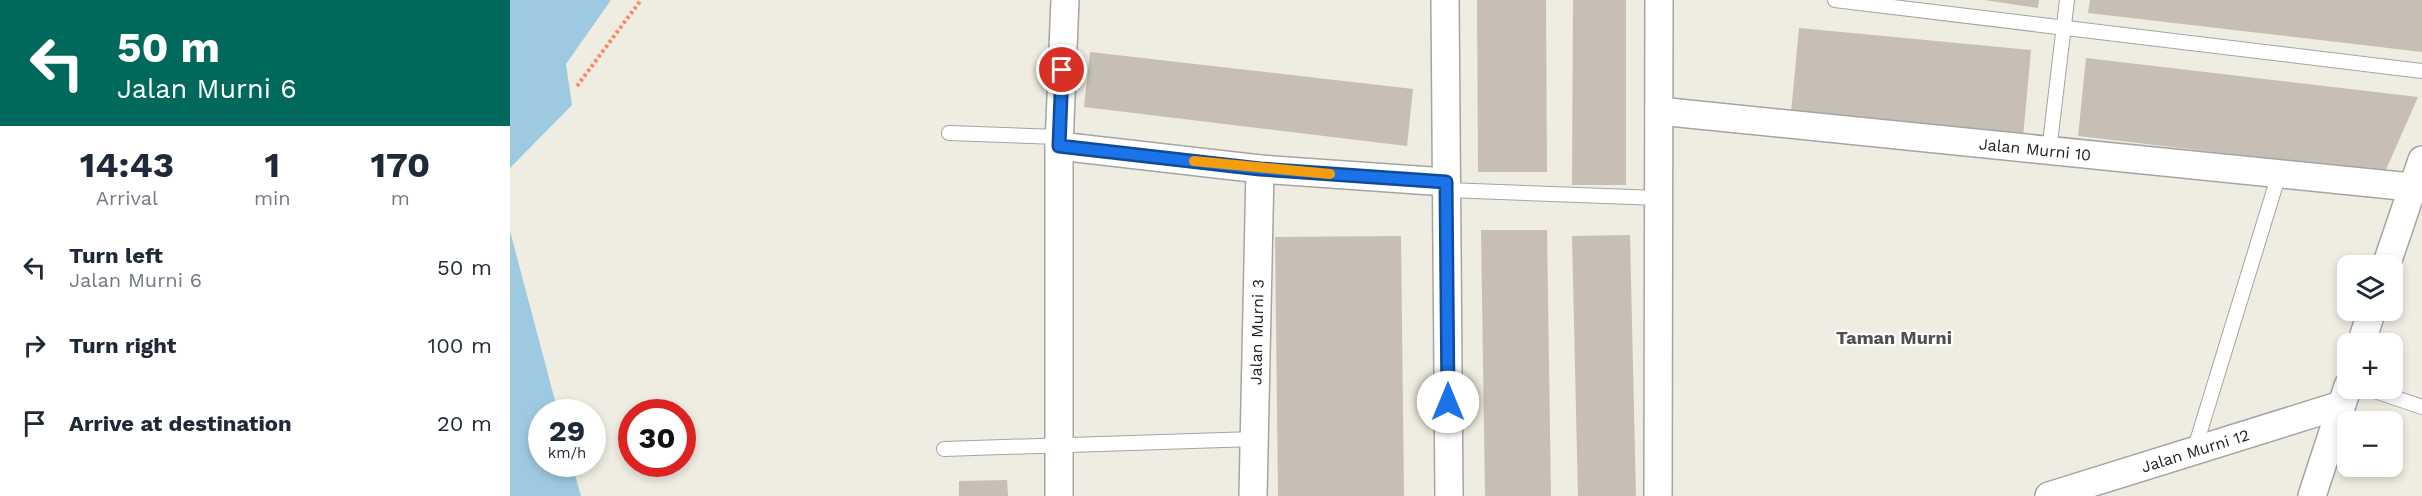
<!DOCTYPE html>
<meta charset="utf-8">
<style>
body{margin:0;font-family:"Work Sans",sans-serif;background:#f2f2f3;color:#1f2937;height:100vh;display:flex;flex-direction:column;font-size:22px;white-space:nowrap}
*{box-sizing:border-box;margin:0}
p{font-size:20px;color:#747a83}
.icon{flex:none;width:33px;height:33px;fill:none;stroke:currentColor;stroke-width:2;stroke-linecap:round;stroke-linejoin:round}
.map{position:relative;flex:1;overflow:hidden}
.drawer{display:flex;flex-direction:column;background:#fff;width:510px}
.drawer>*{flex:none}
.top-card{background:#00695c;color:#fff;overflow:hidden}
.buttons{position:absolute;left:1827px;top:255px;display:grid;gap:12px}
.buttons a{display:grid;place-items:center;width:66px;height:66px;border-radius:12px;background:#fff;box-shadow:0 3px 9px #0003;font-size:30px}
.speed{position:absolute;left:18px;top:399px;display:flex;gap:12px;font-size:30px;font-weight:700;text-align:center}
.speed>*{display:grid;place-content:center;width:78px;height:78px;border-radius:50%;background:#fff;box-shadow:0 3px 9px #0003;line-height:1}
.speed small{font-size:15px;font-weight:400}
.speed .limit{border:9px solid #d22;background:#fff;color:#111}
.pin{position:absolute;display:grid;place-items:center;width:51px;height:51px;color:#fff;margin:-26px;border:3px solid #fff;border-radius:50%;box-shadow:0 2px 6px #0007}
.me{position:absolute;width:66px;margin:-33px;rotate:0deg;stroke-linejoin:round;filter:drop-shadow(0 0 4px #0008)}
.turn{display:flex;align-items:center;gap:21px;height:126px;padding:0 18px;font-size:27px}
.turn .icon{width:78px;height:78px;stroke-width:2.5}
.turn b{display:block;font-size:42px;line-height:51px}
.eta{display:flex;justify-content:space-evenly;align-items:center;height:102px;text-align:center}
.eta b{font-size:36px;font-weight:700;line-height:42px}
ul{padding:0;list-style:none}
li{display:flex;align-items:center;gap:18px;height:78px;padding:0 18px}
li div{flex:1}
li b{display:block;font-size:22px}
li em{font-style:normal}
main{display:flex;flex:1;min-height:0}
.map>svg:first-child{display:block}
.water{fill:#9ecae1}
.building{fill:#c7bfb5}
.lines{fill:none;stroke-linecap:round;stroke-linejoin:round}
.service-casing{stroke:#a4a4a4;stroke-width:16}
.minor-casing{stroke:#a4a4a4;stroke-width:30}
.path{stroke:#ff8563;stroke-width:4;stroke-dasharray:3 3;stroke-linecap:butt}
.service{stroke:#fff;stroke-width:14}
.minor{stroke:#fff;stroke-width:27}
.route-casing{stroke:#114b97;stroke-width:15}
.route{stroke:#1a73e8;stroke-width:10}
.slow{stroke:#f59e0b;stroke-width:10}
.labels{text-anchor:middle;stroke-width:4.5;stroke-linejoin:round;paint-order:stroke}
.street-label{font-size:16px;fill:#1d1d1d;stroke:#fff}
.neighbourhood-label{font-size:18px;font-weight:bold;fill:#505050;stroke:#fff}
</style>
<main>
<section class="drawer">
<div class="top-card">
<div class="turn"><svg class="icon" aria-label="left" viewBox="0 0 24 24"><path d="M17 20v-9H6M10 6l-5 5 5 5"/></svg><div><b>50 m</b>Jalan Murni 6</div></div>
</div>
<div class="eta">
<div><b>14:43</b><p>Arrival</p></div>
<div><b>1</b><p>min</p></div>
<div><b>170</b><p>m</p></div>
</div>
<ul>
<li><svg class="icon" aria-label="left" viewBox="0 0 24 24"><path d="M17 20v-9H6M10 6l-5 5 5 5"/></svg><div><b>Turn left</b><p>Jalan Murni 6</p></div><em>50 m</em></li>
<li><svg class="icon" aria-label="right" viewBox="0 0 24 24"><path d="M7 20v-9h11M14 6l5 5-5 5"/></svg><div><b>Turn right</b></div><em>100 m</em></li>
<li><svg class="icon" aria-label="arrive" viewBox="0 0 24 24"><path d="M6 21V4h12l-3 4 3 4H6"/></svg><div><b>Arrive at destination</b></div><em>20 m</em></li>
</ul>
</section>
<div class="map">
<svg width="1912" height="496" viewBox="0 0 1912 496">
<rect width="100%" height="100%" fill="#efece2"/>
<!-- water -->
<path class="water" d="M0,0H101L56,64L62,105L0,168Z
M0,231L48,412H32V464H62L71,496H0Z"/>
<!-- building -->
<path class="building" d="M967,0H1036L1037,172H968Z
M1063,0H1116V185H1062Z
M1474,0H1529L1528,8Z
M1580,0H1912V52L1578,13Z
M1289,28L1521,50L1513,137L1281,113Z
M580,52L903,89L897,146L574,107Z
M1576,58L1908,97L1875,172L1568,136Z
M971,230H1037L1041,496H975Z
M1120,235L1126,496H1068L1062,236Z
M891,236L894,496H768L765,237Z
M497,480L498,496H449V481Z"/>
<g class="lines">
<!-- service casing -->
<g class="service-casing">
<path id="service" d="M1325,0L1912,71
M439,133L549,137
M1539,151L1557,0
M937,190L1149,198
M1856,388L1912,407
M434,449L744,439
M1684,451L1769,174"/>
</g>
<!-- minor casing -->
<g class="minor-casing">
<g id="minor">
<path d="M935,0L939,496"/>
<path id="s1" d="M1149,111L1901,187"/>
<path d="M549,146L750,169L936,182"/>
<path d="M1876,266L1912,160"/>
<path d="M1851,344L1862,310"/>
<path d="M549,496V146L555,0"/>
<path id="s2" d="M743,496L750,169"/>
<path d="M1148,496L1149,0"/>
<path id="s3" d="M1539,496L1831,405"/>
<path d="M1802,496L1838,386"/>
</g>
</g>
<!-- path -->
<path class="path" d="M67,86L131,0"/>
<!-- service -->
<use href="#service" class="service"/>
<!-- minor -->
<use href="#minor" class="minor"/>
</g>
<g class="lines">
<!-- route casing -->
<g class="route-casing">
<path id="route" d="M552,70L549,146L750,169L936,182L938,402"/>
</g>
<!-- route -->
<use href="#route" class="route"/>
<!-- slow -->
<path class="slow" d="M684,161L820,174"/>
</g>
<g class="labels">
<!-- street labels -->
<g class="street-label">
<text dy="6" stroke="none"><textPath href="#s1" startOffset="378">Jalan Murni 10</textPath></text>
<text dy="6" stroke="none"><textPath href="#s2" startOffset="164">Jalan Murni 3</textPath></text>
<text dy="6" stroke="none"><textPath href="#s3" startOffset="153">Jalan Murni 12</textPath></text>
</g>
<!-- neighbourhood labels -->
<g class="neighbourhood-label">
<text x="1384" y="344">Taman Murni</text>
</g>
</g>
</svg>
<div class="buttons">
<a><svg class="icon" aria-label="layers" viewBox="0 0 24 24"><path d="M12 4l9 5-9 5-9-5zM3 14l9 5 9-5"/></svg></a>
<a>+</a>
<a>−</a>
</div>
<div class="speed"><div>29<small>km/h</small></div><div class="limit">30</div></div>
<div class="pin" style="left:552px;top:70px;background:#d93025"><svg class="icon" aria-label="arrive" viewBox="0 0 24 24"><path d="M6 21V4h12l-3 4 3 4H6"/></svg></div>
<svg class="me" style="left:938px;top:402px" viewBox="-20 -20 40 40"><circle r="19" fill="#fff"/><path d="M0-13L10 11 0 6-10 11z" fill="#1a73e8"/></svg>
</div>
</main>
